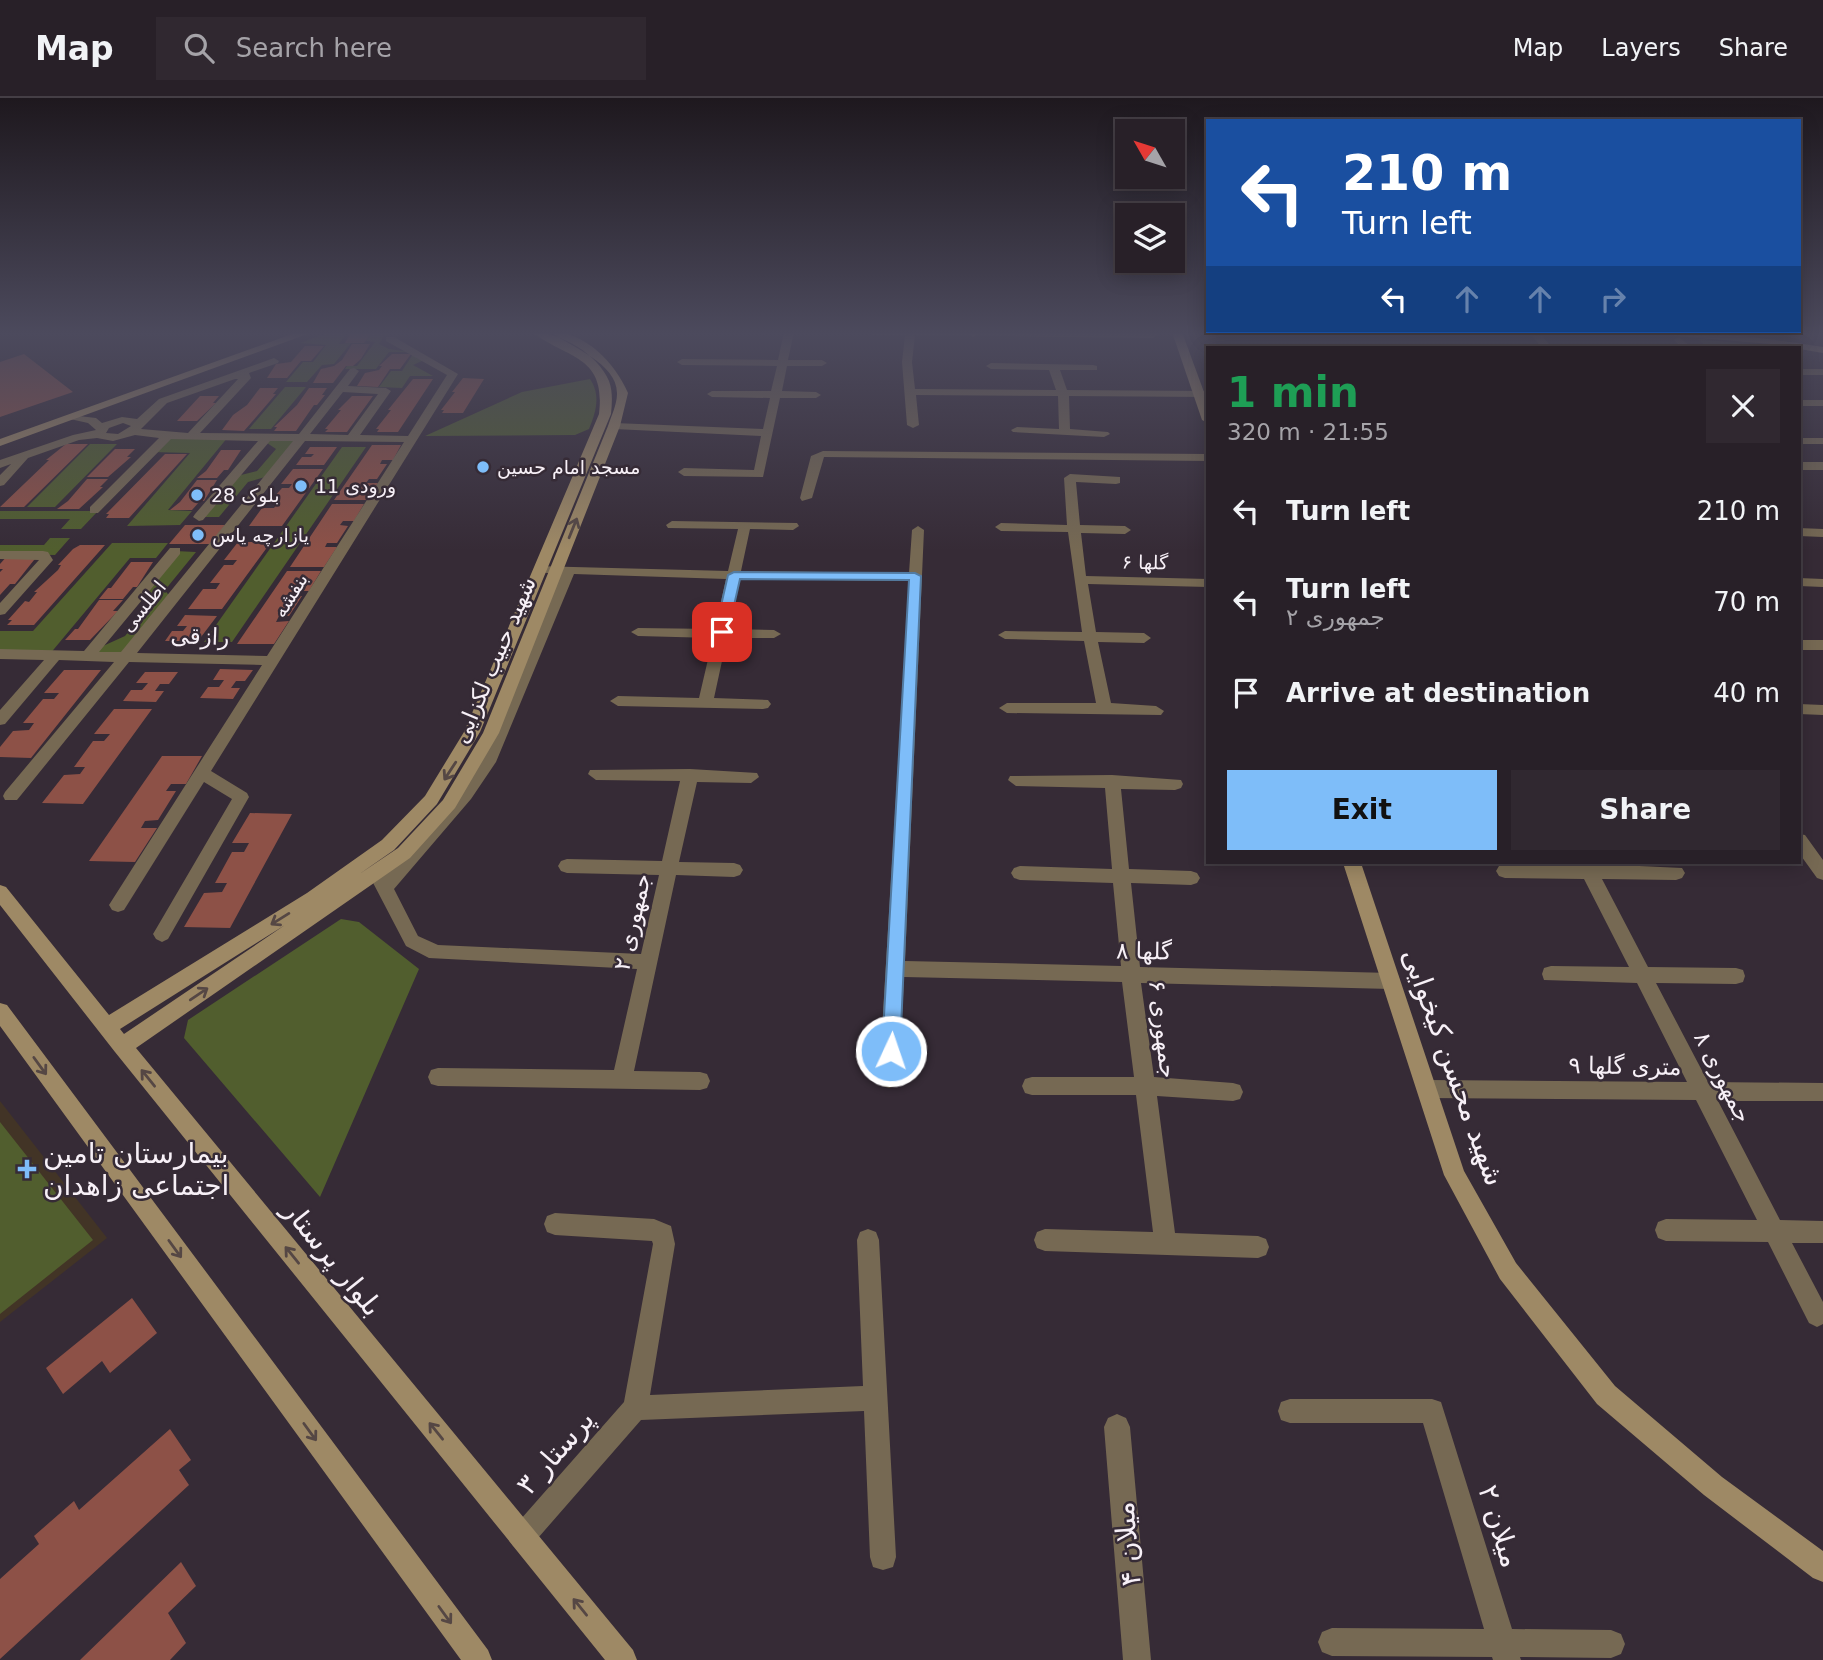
<!DOCTYPE html>
<meta charset="utf-8">
<style>
body{margin:0;font-family:"DejaVu Sans",Cairo,sans-serif;background:#302830;color:#f1f3f6;height:100vh;display:flex;flex-direction:column;font-size:26px;white-space:nowrap}
*{box-sizing:border-box;margin:0}
p{font-size:23px;color:#a5a3a8}
.icon{flex:none;width:38px;height:38px;fill:none;stroke:currentColor;stroke-width:2;stroke-linecap:round;stroke-linejoin:round}
.map{position:relative;flex:1;overflow:hidden}
.sheet{position:absolute;left:1206px;top:248px;width:595px;height:518px;display:flex;flex-direction:column;background:#282028;border-radius:0px;box-shadow:0 4px 18px #0003,0 0 0 2px #443e45}
.sheet>*{flex:none}
.banner{position:absolute;left:1206px;top:21px;width:595px;height:214px;border-radius:0px;box-shadow:0 4px 18px #0003,0 0 0 2px #443e45;background:#1a4fa0;color:#fff;overflow:hidden}
.needle{width:46px;rotate:309deg}
.buttons{position:absolute;left:1115px;top:21px;display:grid;gap:14px}
.buttons a{display:grid;place-items:center;width:70px;height:70px;border-radius:0px;background:#282028;box-shadow:0 4px 18px #0003,0 0 0 2px #443e45;font-size:35px}
.pin{position:absolute;display:grid;place-items:center;width:60px;height:60px;color:#fff;margin:-30px;border-radius:14px;box-shadow:0 4px 10px #0006}
.me{position:absolute;width:77px;margin:-38px;rotate:3deg;stroke-linejoin:round;filter:drop-shadow(0 0 5px #0008)}
.turn{display:flex;align-items:center;gap:24px;height:147px;padding:0 21px;font-size:32px}
.turn .icon{width:91px;height:91px;stroke-width:2.5}
.turn b{display:block;font-size:49px;line-height:60px}
.lanes{display:flex;align-items:center;height:66px;padding:0 21px;background:#0003;justify-content:center;gap:35px;direction:ltr}
.lanes .off{opacity:.35}
.round{display:grid;place-items:center;flex:none;width:74px;height:74px;border-radius:0px;background:#302830}
.head{display:flex;align-items:center;justify-content:space-between;height:119px;padding:0 21px}
h1{font-size:42px;font-weight:700;line-height:52px;color:#1e9e55}
.action{display:flex;gap:14px;margin-top:auto;padding:14px 21px}
.action a{flex:1;height:80px;border-radius:0px;background:#7ebdf9;color:#111;font-size:28px;font-weight:700;line-height:80px;text-align:center}
.action a+a{background:#302830;color:#f1f3f6}
ul{padding:0;list-style:none}
li{display:flex;align-items:center;gap:21px;height:91px;padding:0 21px}
li div{flex:1}
li b{display:block;font-size:26px}
li em{font-style:normal}
header{display:flex;align-items:center;gap:42px;box-sizing:border-box;height:98px;padding:0 35px;background:#282028;border-bottom:2px solid #443e45}
header strong{font-size:33px}
nav{display:flex;gap:38px;margin-inline-start:auto;font-size:24px}
.search{width:490px;height:63px;background:#302830;display:flex;align-items:center;gap:18px;box-sizing:border-box;padding:0 24px;border-radius:0px;color:#a5a3a8;font-size:26px}
.map>svg:first-child{display:block}
.medical{fill:#423426}
.green{fill:#515e2e}
.building{fill:#8d5147}
.lines{fill:none;stroke-linecap:round;stroke-linejoin:round}
.street{fill:#766953;fill-rule:evenodd}
.secondary{fill:#9e8965;fill-rule:evenodd}
.oneway{stroke:#554744}
.route{fill:#7ebdf9;stroke:#527ba2;stroke-width:2}
.poi-dot{fill:#7ebdf9;stroke:#362b36;stroke-width:2.5}
.labels{text-anchor:middle;stroke-width:5;stroke-linejoin:round;paint-order:stroke}
.far-poi-label{font-size:19px;fill:#f7f0f7;stroke:#362b36;text-anchor:start}
.far-street-label{font-size:19px;fill:#f7f0f7;stroke:#362b36}
.street-label{font-size:23px;fill:#f7f0f7;stroke:#362b36}
.near-street-label{font-size:28px;fill:#f7f0f7;stroke:#362b36}
.near-poi-label{font-size:28px;fill:#f7f0f7;stroke:#362b36;text-anchor:start}
</style>
<header>
<strong>Map</strong>
<div class="search"><svg class="icon" aria-label="search" viewBox="0 0 24 24"><circle cx="10" cy="10" r="6"/><path d="M15 15l6 6"/></svg>Search here</div>
<nav><a>Map</a><a>Layers</a><a>Share</a></nav>
</header>
<div class="map">
<svg width="1823" height="1562" viewBox="0 0 1823 1562">
<rect width="100%" height="100%" fill="#362b36"/>
<!-- medical -->
<path class="medical" d="M0,1003L107,1140L0,1224Z"/>
<!-- green -->
<path class="green" d="M330,234H347L339,246L351,245L334,266L322,267L307,284H286L303,264H313L326,247L300,245Z
M374,234H391L384,238L379,246L389,251L411,254H389L376,271H345L347,268H357L375,244L366,243Z
M1698,241L1785,250H1708Z
M413,256L424,262L413,267L433,278H410L402,290L379,289L391,273H402Z
M590,281C601,297 596,314 589,331L575,337L425,338L522,294Z
M285,289H306L271,331H249Z
M168,338L228,339L168,412L192,413L180,427L127,428L190,355L152,354Z
M303,340L272,377L248,384L219,419H199L233,379L257,373L276,351L264,343Z
M90,346H117L55,409H27Z
M342,349H366L232,544H204Z
M0,413H98L81,431H61L70,421H0Z
M50,440H70L55,457L0,456V447H44Z
M112,445H168L156,460H130L49,557L0,556V533H33Z
M175,453L196,454L165,492L172,502L127,559L88,558L92,553L125,538L151,507L140,495Z
M341,821L359,824L419,871L320,1099L184,940L188,922Z
M0,1024L93,1142L0,1216Z"/>
<!-- building -->
<path class="building" d="M351,234H373L364,245H345Z
M352,246H370L361,261L353,268H346L333,285H313L321,271L334,268L342,262Z
M305,248H324L311,263H301L287,280H267L276,266L291,264Z
M24,256L73,294L0,319V264Z
M392,256H411L400,271H390L378,289L357,288L365,275L379,272L382,268H379Z
M463,280L484,281L463,315H442L444,312H441L455,294H452Z
M413,281H433L398,334H377L379,331H376L391,312H388Z
M260,290H278L273,296H276L244,333L222,332L233,317L247,307Z
M309,290H327L322,297H325L317,307H314L296,333H274L277,329H274L297,307Z
M200,298H219L213,305H216L197,323H177Z
M352,298H373L347,334H325L328,331H325L341,312H338Z
M66,346H88L24,409H0L49,362H46Z
M372,347H401L393,362H382L380,366H387L377,381H369L366,385H378L367,402H334Z
M310,349H337L324,367H296L302,359H311L314,356H305Z
M115,351H135L127,359H131L108,379H87Z
M221,352H241L228,372H224L217,380H197L206,373Z
M165,356H187L129,420H106L109,416H106Z
M293,371H323L282,428H249L262,410H274L277,406H268L282,390H289L292,386H281Z
M87,381H108L100,389H103L79,411H57L68,403Z
M197,382H217L204,403H200L192,412H170L180,404Z
M332,406H364L354,423H343L340,427L348,428L337,445H327L325,449H337L324,469H290Z
M185,427H225L210,446H169Z
M238,444H271L222,511H188L203,491H216L220,485H210L224,467H233L237,462H224Z
M80,447H105L34,527H7L12,522H8L25,503L29,504L37,494H34L58,472L61,467H58L73,451Z
M8,457H38L15,486H10L0,497V474L3,471H0V466Z
M131,464H153L137,489H133L123,501H99L108,490H111Z
M287,473H321L309,493H297L294,498H302L289,518H279L276,524L289,523L274,546H237Z
M99,502H123L113,513H118L90,542H65L75,531H78Z
M185,517L217,518L198,543H165L172,533H183L187,528H177Z
M220,571L253,572L245,583H236L231,590H240L233,601L200,600L208,589H219L224,582H213Z
M64,572H101L31,660L0,659V649L13,633L29,632L34,625H23L43,601H54L59,595H44Z
M145,574H178L169,586H160L155,593H164L156,604L123,603L131,592H142L148,585H136Z
M114,611H152L83,706L42,705L64,677L80,676L85,669H74L93,643H104L110,636H94Z
M162,658H202L186,686H171L166,693H176L158,722L145,723L141,730H157L135,764L89,763Z
M250,715L292,716L230,830L184,829L204,795L222,794L227,785H215L232,754H244L249,745H232Z
M132,1200L157,1235L110,1275L102,1263L63,1296L46,1270Z
M170,1331L191,1362L179,1372L189,1387L0,1561V1481L39,1446L34,1438L74,1403L79,1412Z
M181,1464L196,1488L168,1515L186,1545L170,1562H80Z"/>
<g class="lines">
<!-- street -->
<path class="street" d="M784,234H794L788,262H822L827,265L822,268H787L782,293L816,294L821,297L816,300H780L763,379L684,378L678,374L684,370L754,372L761,338L614,331L608,328L614,325L763,331L770,300L712,299L707,296L712,293H771L777,268L682,267L677,264L682,261L778,262Z
M869,234H1154L1158,237L1153,240L915,237L912,264L915,291L1056,292L1049,272L991,271L986,268L991,265L1093,267L1097,268V272H1060L1067,292L1208,293V299L1069,298L1070,331L1108,334L1110,336L1104,339L1013,334L1011,332L1017,329L1059,331L1058,298L916,297L919,327L913,330L907,327L902,264L905,237H874Z
M1529,234H1539L1552,250H1542Z
M386,239H394L458,276L211,673L247,695L249,699L168,841L162,844L156,841L153,836L156,831L232,701L204,684L124,812L118,814L112,812L109,807L262,567L129,564L17,702H5L3,698L5,694L114,564L59,562L5,626L0,627V612L44,562L0,561V551L84,553L170,450H180V456L99,554H121L293,343H270L203,422L199,423L193,419L195,416L258,343L171,341L98,415H90V409L159,340L135,337L113,343L97,340L79,342L28,360L4,387L0,388V377L11,366L0,370V362L73,337L96,332L88,325L70,321V317L96,320L102,325L122,319L137,321L159,301L274,260L279,263L278,265L249,275L251,280L200,335L299,336L350,271L354,270L359,273L348,288L386,290L391,293L360,337L408,338L447,277L386,243ZM235,281H238L188,335L141,331L167,305ZM343,294L378,296L348,337L310,336ZM123,325L131,328L118,336L106,335L109,330ZM305,343L404,344L267,558L137,555Z
M1679,239L1692,250H1682L1674,242Z
M1799,271H1823V277H1799Z
M1799,302H1823V308H1799Z
M1799,340H1823V346H1799Z
M823,353L1208,356V363L824,359L812,400L802,403L800,400L811,358Z
M1799,364H1823V372H1799Z
M1070,376L1120,379V385L1116,386L1076,384L1080,427L1125,428L1131,432L1125,436L1081,435L1086,478L1208,481V489L1088,486L1096,534L1144,535L1151,540L1144,545L1098,544L1111,605L1156,608L1164,613L1161,617L1007,615L999,610L1007,605H1096L1084,543L1005,541L998,537L1005,533L1082,534L1068,434L1001,433L995,429L1001,425L1067,427L1064,380Z
M672,423L797,425L799,428L793,432L750,431L741,473L909,475L912,432L918,428L924,432L905,863L1121,868L1113,785L1020,782L1014,780L1011,775L1014,770L1020,768L1112,771L1105,690L1016,688L1008,682L1010,678L1112,677L1181,682L1183,686L1181,690L1175,692L1121,691L1129,771L1191,773L1197,775L1200,780L1197,785L1191,787L1131,785L1140,869L1391,875L1398,877L1400,883L1398,889L1391,891L1141,885L1154,979L1233,985L1240,987L1243,994L1240,1001L1233,1003L1157,998L1175,1135L1258,1138L1266,1141L1269,1149L1266,1157L1258,1160L1045,1153L1037,1150L1034,1142L1037,1134L1045,1131L1153,1134L1136,997H1032L1025,995L1022,988L1025,981L1032,979H1134L1122,884L904,879L899,981L896,988L889,990L882,988L879,981L909,483L740,481L729,531L774,532L781,536L774,540H727L714,600L768,602L771,606L768,610L763,611L618,608L610,603L618,598L699,600L713,540L638,538L631,534L638,530L715,531L726,481L574,476L496,664L471,701L394,791L418,838L438,847L641,856L659,777L567,775L561,773L558,768L561,763L567,761L662,763L680,683L596,682L588,676L590,672L690,671L757,675L759,679L751,685L697,684L679,764L734,765L740,767L743,772L740,777L734,779L676,777L634,973L700,974L707,976L710,983L707,990L700,992L438,988L431,986L428,979L431,972L438,970L614,972L637,871L429,860L406,848L370,779L373,774L379,772L386,776L459,693L481,662L560,476L535,474V468L728,473L738,431L668,430L666,427Z
M1799,430L1823,431V439L1799,438Z
M0,453H43L48,454L53,462L5,516L0,517V505L39,462L0,461Z
M1799,480L1823,481V489L1799,488Z
M1799,542H1823V552H1799Z
M1799,606L1823,607V617L1799,616Z
M1799,736L1805,737L1823,762V782L1817,780L1799,755Z
M1576,765L1682,770L1685,775L1682,780L1676,782L1602,781L1648,869L1736,870L1743,872L1745,878L1743,884L1736,886L1656,885L1708,984L1823,985V1003H1718L1780,1122L1823,1123V1145H1792L1823,1204V1226L1817,1229L1809,1225L1768,1144L1666,1143L1658,1140L1655,1132L1658,1124L1666,1121L1757,1122L1696,1002L1427,1000L1420,998L1417,991L1420,984L1427,982L1687,984L1637,885L1544,882L1542,876L1544,870L1551,868L1629,869L1584,781L1505,780L1499,778L1496,773L1499,768L1505,766L1577,767Z
M555,1115L654,1121L671,1128L675,1146L650,1297L863,1288L857,1142L860,1134L868,1131L876,1134L879,1142L896,1459L893,1469L883,1472L873,1469L870,1459L864,1313L641,1322L531,1448L522,1452L513,1448L509,1439L513,1430L624,1304L653,1146L652,1143L555,1137L547,1134L544,1126L547,1118Z
M1290,1301H1432L1441,1304L1512,1531L1611,1532L1621,1536L1625,1546L1621,1556L1611,1560L1520,1559L1521,1562H1493L1492,1559L1332,1558L1322,1554L1318,1544L1322,1534L1332,1530L1484,1531L1423,1325H1290L1281,1322L1278,1313L1281,1304Z
M1117,1316L1126,1320L1130,1329L1151,1562H1123L1104,1329L1108,1320Z"/>
<!-- secondary -->
<path class="secondary" d="M298,234H313L0,348V341Z
M532,234C560,234 598,256 609,283C613,294 612,305 611,316L480,634L437,706L394,752L358,777L398,750L443,702L483,635L608,328C611,319 617,306 617,296C618,265 570,249 551,234C586,234 615,265 628,295L620,328L499,635L455,710L410,760L136,950L633,1552L637,1562H605L115,954L0,807V787L6,789L109,917L307,795L382,742L425,698L464,634L599,316C606,257 569,262 532,234ZM285,827L124,936L120,931Z
M968,234H978V236L973,239Z
M1172,234H1182L1208,305V325L1202,322Z
M1659,234C1715,234 1768,240 1823,249V255L1771,246L1664,237Z
M1343,765H1361L1464,1073L1516,1165L1615,1288L1722,1379L1823,1453V1484L1813,1480L1704,1397L1597,1306L1500,1181L1444,1077Z
M0,905L7,907L488,1552L492,1562H461L0,928Z"/>
</g>
<!-- one-way arrows -->
<defs><path id="oneway-shaft" d="M-6 0H5M1.5-3L5.5 0L1.5 3" fill="none" stroke-width="1.6" stroke-linecap="round" stroke-linejoin="round" transform="scale(1.75)"/></defs>
<g class="oneway">
<use href="#oneway-shaft" transform="translate(573 430) rotate(-68)"/>
<use href="#oneway-shaft" transform="translate(450 673) rotate(123)"/>
<use href="#oneway-shaft" transform="translate(280 821) rotate(148)"/>
<use href="#oneway-shaft" transform="translate(199 896) rotate(-34)"/>
<use href="#oneway-shaft" transform="translate(40 968) rotate(54)"/>
<use href="#oneway-shaft" transform="translate(148 980) rotate(-129)"/>
<use href="#oneway-shaft" transform="translate(175 1151) rotate(54)"/>
<use href="#oneway-shaft" transform="translate(292 1157) rotate(-129)"/>
<use href="#oneway-shaft" transform="translate(436 1333) rotate(-129)"/>
<use href="#oneway-shaft" transform="translate(310 1334) rotate(54)"/>
<use href="#oneway-shaft" transform="translate(580 1509) rotate(-129)"/>
<use href="#oneway-shaft" transform="translate(445 1517) rotate(54)"/>
</g>
<!-- sky -->
<linearGradient id="sky" x2="0" y2="1"><stop stop-color="#1e181e"/><stop offset="0.52" stop-color="#4c4a5d"/><stop offset="1" stop-color="#4c4a5d" stop-opacity="0"/></linearGradient>
<rect width="1823" height="453" fill="url(#sky)"/>
<!-- route -->
<path class="route" d="M734,474L915,475L921,478L900,953L897,959L891,961L884,959L882,953L909,482L740,481L728,534L722,539L715,534L728,477Z"/>
<!-- markers -->
<g class="poi-dot">
<circle cx="483" cy="369" r="7"/>
<circle cx="301" cy="388" r="7"/>
<circle cx="197" cy="397" r="7"/>
<circle cx="198" cy="437" r="7"/>
<path d="M23.5 1060.5h7v7h7v7h-7v7h-7v-7h-7v-7h7z"/>
</g>
<g class="labels">
<!-- far-poi labels -->
<g class="far-poi-label">
<text x="497" y="376">مسجد امام حسین</text>
<text x="315" y="395">ورودی 11</text>
<text x="211" y="404">بلوک 28</text>
<text x="212" y="444">یازارچه یاس</text>
</g>
<!-- far-street labels -->
<g class="far-street-label">
<text transform="translate(1145 464) rotate(1)" y="7">گلها ۶</text>
<text transform="translate(290 497) rotate(-58)" y="7">بنفشه</text>
<text transform="translate(143 508) rotate(-51)" y="7">اطلسی</text>
</g>
<!-- street labels -->
<g class="street-label">
<text transform="translate(200 538) rotate(2)" y="8">رازقی</text>
<text transform="translate(494 562) rotate(-67)" y="8">شهید حبیب لکزایی</text>
<text transform="translate(632 824) rotate(-77)" y="8">جمهوری ۲</text>
<text transform="translate(1144 853) rotate(1)" y="8">گلها ۸</text>
<text transform="translate(1163 931) rotate(83)" y="8">جمهوری ۶</text>
<text transform="translate(1625 968) rotate(1)" y="8">۹ متری گلها</text>
<text transform="translate(1723 979) rotate(63)" y="8">جمهوری ۸</text>
</g>
<!-- near-street labels -->
<g class="near-street-label">
<text transform="translate(1454 969) rotate(70)" y="10">شهید محسن کیخوایی</text>
<text transform="translate(333 1160) rotate(51)" y="10">بلوار پرستار</text>
<text transform="translate(555 1354) rotate(-49)" y="10">پرستار ۳</text>
<text transform="translate(1500 1428) rotate(73)" y="10">میلان ۲</text>
<text transform="translate(1127 1446) rotate(-95)" y="10">میلان ۴</text>
</g>
<!-- near-poi labels -->
<g class="near-poi-label">
<text x="43" y="1065">بیمارستان تامین<tspan x="43" dy="32">اجتماعی زاهدان</tspan></text>
</g>
</g>
</svg>
<div class="buttons">
<a><svg class="needle" viewBox="-14 -14 28 28"><path d="M0-13l5 13h-10z" fill="#e53935"/><path d="M0 13l5-13h-10z" fill="#a5a3a8"/></svg></a>
<a><svg class="icon" aria-label="layers" viewBox="0 0 24 24"><path d="M12 4l9 5-9 5-9-5zM3 14l9 5 9-5"/></svg></a>
</div>
<div class="pin" style="left:722px;top:534px;background:#d93025"><svg class="icon" aria-label="arrive" viewBox="0 0 24 24"><path d="M6 21V4h12l-3 4 3 4H6"/></svg></div>
<svg class="me" style="left:891px;top:953px" viewBox="-20 -20 40 40"><circle r="17" fill="#7ebdf9" stroke="#fff" stroke-width="3"/><path d="M0-11L8 9 0 5-8 9z" fill="#fff"/></svg>
<div class="banner">
<div class="turn"><svg class="icon" aria-label="left" viewBox="0 0 24 24"><path d="M17 20v-9H6M10 6l-5 5 5 5"/></svg><div><b>210 m</b>Turn left</div></div>
<div class="lanes"><svg class="icon" aria-label="left" viewBox="0 0 24 24"><path d="M17 20v-9H6M10 6l-5 5 5 5"/></svg><svg class="icon off" aria-label="ahead" viewBox="0 0 24 24"><path d="M12 20V5M6 11l6-6 6 6"/></svg><svg class="icon off" aria-label="ahead" viewBox="0 0 24 24"><path d="M12 20V5M6 11l6-6 6 6"/></svg><svg class="icon off" aria-label="right" viewBox="0 0 24 24"><path d="M7 20v-9h11M14 6l5 5-5 5"/></svg></div>
</div>
<section class="sheet">
<div class="head"><div><h1>1 min</h1><p>320 m · 21:55</p></div><a class="round"><svg class="icon" aria-label="close" viewBox="0 0 24 24"><path d="M6 6l12 12M18 6L6 18"/></svg></a></div>
<ul>
<li><svg class="icon" aria-label="left" viewBox="0 0 24 24"><path d="M17 20v-9H6M10 6l-5 5 5 5"/></svg><div><b>Turn left</b></div><em>210 m</em></li>
<li><svg class="icon" aria-label="left" viewBox="0 0 24 24"><path d="M17 20v-9H6M10 6l-5 5 5 5"/></svg><div><b>Turn left</b><p>جمهوری ۲</p></div><em>70 m</em></li>
<li><svg class="icon" aria-label="arrive" viewBox="0 0 24 24"><path d="M6 21V4h12l-3 4 3 4H6"/></svg><div><b>Arrive at destination</b></div><em>40 m</em></li>
</ul>
<div class="action"><a>Exit</a><a>Share</a></div>
</section>
</div>
